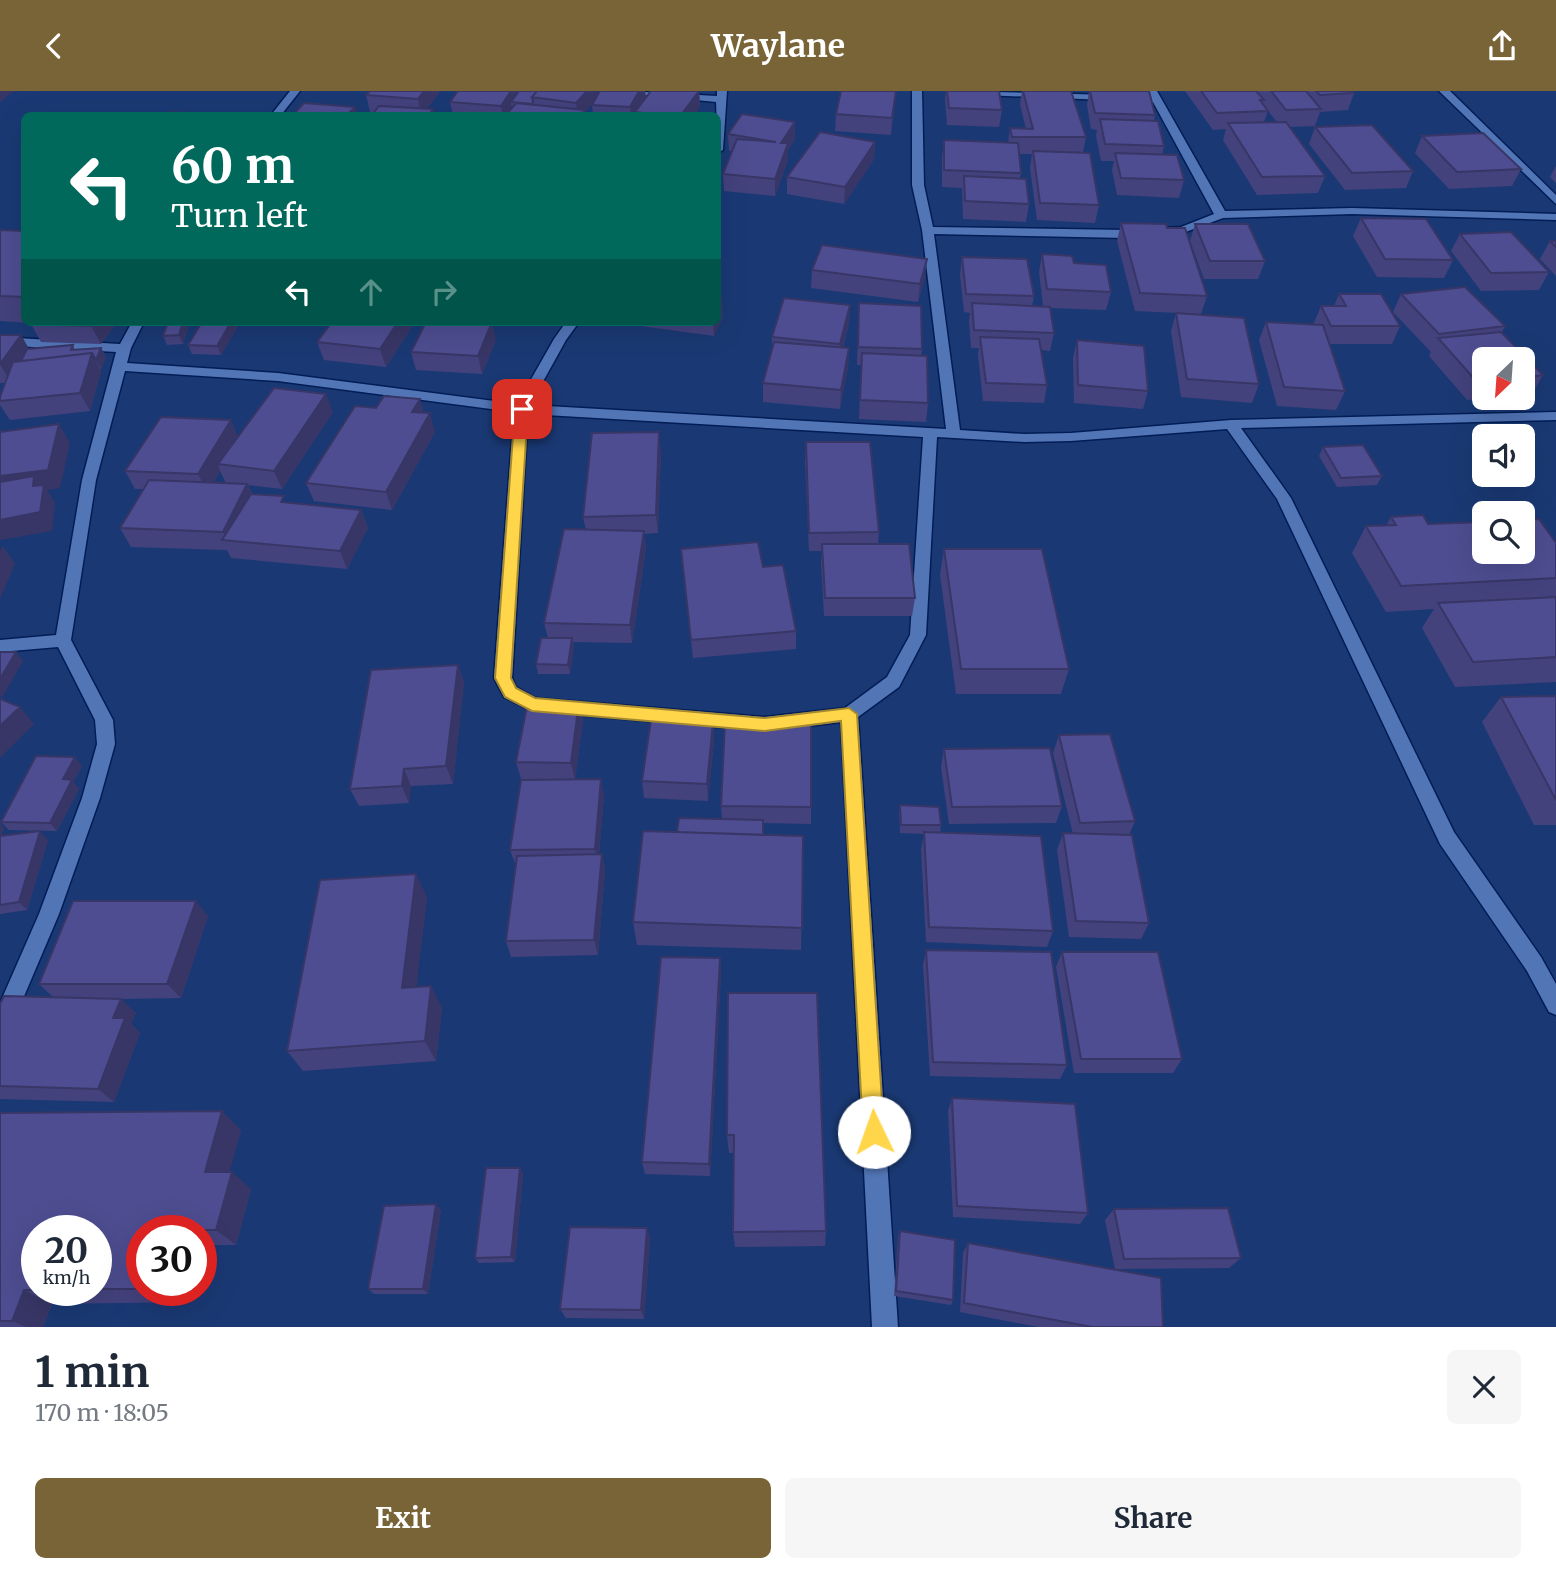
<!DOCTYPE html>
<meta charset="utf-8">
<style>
body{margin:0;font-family:Merriweather,serif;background:#f6f6f7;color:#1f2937;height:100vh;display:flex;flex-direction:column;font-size:26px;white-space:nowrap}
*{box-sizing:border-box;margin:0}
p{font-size:23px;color:#747a83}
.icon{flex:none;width:38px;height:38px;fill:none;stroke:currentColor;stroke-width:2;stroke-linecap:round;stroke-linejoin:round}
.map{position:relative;height:1236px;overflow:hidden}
.panel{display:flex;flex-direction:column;background:#fff;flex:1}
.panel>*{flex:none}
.hud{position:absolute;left:21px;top:21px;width:700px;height:214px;border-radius:10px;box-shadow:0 7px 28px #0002;background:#00695c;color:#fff;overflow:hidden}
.needle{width:46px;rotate:205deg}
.buttons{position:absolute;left:1472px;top:256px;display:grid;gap:14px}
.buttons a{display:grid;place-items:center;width:63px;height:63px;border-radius:10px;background:#fff;box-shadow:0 7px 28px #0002;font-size:35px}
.speed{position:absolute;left:21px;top:1124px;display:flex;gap:14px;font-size:35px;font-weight:700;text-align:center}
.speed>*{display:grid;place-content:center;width:91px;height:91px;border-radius:50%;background:#fff;box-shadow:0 7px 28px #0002;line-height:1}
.speed small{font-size:18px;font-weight:400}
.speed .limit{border:10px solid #d22;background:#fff;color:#111}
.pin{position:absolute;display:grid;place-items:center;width:60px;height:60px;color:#fff;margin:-30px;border-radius:14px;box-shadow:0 4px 10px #0006}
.me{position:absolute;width:77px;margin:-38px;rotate:357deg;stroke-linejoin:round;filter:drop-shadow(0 0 5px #0008)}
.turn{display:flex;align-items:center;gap:24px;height:147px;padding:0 35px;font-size:32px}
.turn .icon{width:91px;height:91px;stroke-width:2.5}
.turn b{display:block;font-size:49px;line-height:60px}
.lanes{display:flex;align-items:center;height:66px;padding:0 35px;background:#0003;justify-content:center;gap:35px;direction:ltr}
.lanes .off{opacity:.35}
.round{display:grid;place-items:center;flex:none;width:74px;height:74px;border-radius:10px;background:#f6f6f7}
.headline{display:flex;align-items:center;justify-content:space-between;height:119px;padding:0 35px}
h1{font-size:42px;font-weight:700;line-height:52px}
.action{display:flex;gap:14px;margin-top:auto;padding:14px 35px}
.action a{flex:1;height:80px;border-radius:10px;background:#786436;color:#fff;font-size:28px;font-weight:700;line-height:80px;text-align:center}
.action a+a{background:#f6f6f7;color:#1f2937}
header{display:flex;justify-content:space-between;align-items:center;height:91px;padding:0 35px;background:#786436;color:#fff;font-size:32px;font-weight:700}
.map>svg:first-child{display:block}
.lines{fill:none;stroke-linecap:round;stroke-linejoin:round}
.minor-casing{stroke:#021d56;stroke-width:3}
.minor{fill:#5275b6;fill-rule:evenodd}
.wall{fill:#43427d;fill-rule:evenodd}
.shaded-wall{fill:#373666}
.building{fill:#4e4d91;stroke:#373666;stroke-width:2}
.route{fill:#ffd54a;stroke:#a68a30;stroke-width:2}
</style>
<header><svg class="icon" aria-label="back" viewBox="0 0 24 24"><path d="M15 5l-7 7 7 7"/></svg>Waylane<svg class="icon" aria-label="share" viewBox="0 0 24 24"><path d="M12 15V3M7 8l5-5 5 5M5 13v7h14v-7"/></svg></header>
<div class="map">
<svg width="1556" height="1236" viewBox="0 0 1556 1236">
<rect width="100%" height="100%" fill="#1a3974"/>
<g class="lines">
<!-- minor casing -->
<g class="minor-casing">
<path id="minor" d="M290,0H300L281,24H271Z
M627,0L717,5V0H727L723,59L718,62L716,11L632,3Z
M912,0H922L924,94L933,136L1127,139L1181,136L1214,123L1153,11L960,3L955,0L1150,5L1147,0H1157L1225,120L1352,117L1556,123V129L1352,123L1223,127L1183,142L1127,147L934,143L960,339L1024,343L1071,342L1231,329L1556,321V329L1241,337L1291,407L1454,741L1541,866L1556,893V924L1549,921L1527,880L1440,753L1277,408L1227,338L1071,350L1024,351L937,346L926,544L899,596L858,626L898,1236H872L841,631L765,640L532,620L504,606L494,587L514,321L278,290L125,280L96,389L71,549L113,629L115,653L100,707L59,823L8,943L0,946V912L39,823L82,707L97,653L95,629L58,556L0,561V549L56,544L82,389L116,261L0,254V246L120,253L132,231H144L131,257L127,272L278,282L517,313L554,248L566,231H579L566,249L530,314L946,338L922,139L912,94ZM528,323L923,346L910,544L887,586L845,617L765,626L535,607L516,596L512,587Z
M1439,0H1450L1556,104V113Z"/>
</g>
<!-- minor -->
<use href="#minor" class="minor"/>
</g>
<!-- wall -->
<path class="wall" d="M370,0H439V2L427,17L374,22L370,21L366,4Z
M699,0L700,16L694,24H593L592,13L585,21V24H453L450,11L517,2L646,6Z
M896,0L891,44L835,40L836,23Z
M946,0H999L1002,19L999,36L947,34L945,8Z
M1022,0H1071L1086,46L1083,61L1099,114L1095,132L1037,129L1030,77L1032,63H1019L1021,82L1020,87L1029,113L1026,131L963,128L962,97L942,96V67L944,49L1008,52L1010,37L1026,38L1020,13Z
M1089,0H1149L1155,24L1154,30L1164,55L1162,64L1184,89L1179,107L1117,104L1112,79L1114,70H1101L1096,45L1097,39L1091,38L1087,14Z
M1185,0H1352L1354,2L1348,19L1320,21L1315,35L1290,36L1325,85L1318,102L1257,104L1223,49L1226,38L1213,39ZM1268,20L1277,31H1264Z
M1315,36L1413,80L1406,97L1345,99L1309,53Z
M728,43L795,48L788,59V69L775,105L724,100L723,83L732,60H729Z
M1422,45L1521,78L1512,95L1449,98L1415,62Z
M875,51L874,68L844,113L787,103V86Z
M1556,75V92L1550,86Z
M1361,127L1453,169L1444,187L1377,186L1353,145Z
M1121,132L1207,205L1201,223L1135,220L1117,150Z
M1195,133L1265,170L1258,188H1204L1190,150Z
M0,139L24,140V231H117L101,253L41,251L31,233L32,232L0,230Z
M1460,143L1549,181L1539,199L1481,200L1451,160Z
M1550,150H1556V185L1540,168Z
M1042,163L1074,172L1111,201L1106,219L1051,217L1054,242L1050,260L1041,259L1047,294L1044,312L983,310L978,264L979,257H971L969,230L970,222L964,221L960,184L962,166L1034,205L1032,215H1043L1039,181Z
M812,179L925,186L918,211L811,197Z
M1339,203L1400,235L1392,253H1329L1345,300L1336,319L1277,315L1259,249L1266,231L1313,234L1321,215H1334Z
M1401,203L1505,235L1502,241L1543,284L1532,303L1522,304V268H1484V306H1498L1467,309L1429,265L1431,261L1393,221Z
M722,208L723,226L714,245L611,231H718Z
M859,212L922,258L921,265L928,312L926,331L859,328L861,274H857Z
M850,214L849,232L843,257H849L848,276L840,318L763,311V292L772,259V246Z
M1176,222L1259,293L1252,312L1181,306L1171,240Z
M190,231L183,253L167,254L163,245Z
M332,231H415L386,276L324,269L317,251Z
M240,232L221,264L192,263L188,254Z
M0,244H21L29,258L73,254L75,259L101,257L106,266L100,279L101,281L90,320L10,329L0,314V306L5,292H0Z
M496,249L482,283L416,279L411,261Z
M1077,249L1148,300L1143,318L1074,312L1073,267Z
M333,321L282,398L248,394L252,403L287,412L361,419L368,437L347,478L231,467L227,459L131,456L120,437L143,398H135L125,380L238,345ZM220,380L226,392L235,393L213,392Z
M424,322L435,341L392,419L314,410L306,392Z
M806,351L879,441L878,453L915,507L912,525H824L821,472L822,460H809L805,370Z
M1323,356L1382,385L1377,394L1337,396L1319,365Z
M661,359L658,442L644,443L646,458L632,552L573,551L574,556L570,583H538L536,573L548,547L544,532L586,439L583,426Z
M1484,420L1516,422H1484V460L1556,452V591L1455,596L1422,537L1434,518L1386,521L1352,462L1366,435H1386L1391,426L1428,433L1478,431Z
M681,458L763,476L796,540V558L693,567Z
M944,458L1069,578L1061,603H956L940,484Z
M458,574L464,591L453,693L411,695L409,712L359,715L350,698Z
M1556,605V734H1534L1482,631L1501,606Z
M579,611L583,629L575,688L604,705L599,763H602L605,779L598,864L511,866L506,850L516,775L510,759L521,688L516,671Z
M713,631L714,649L708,710L644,707L642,690Z
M1059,644L1135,730L1129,744L1149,832L1141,848L1069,846L1057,759L1063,742L1073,743L1053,662Z
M944,658L1062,715L1056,732L949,733L941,676Z
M82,675L73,691L79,698L57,740L9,739L1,731Z
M900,714L941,734L940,742L1053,840L1047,856L926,851L921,758L924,743L900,742L899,723Z
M721,715L811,716V733L763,732V744L803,745L801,859L637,854L633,831L677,741L722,728Z
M0,732L4,737L1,745L48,749L27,819L0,823Z
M427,806L416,896L442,916L436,970L303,980L287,960Z
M208,825L181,907L119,908L136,922L131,933L140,942L114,1011L0,1008V913L53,906L39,893Z
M926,859L1067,974L1060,988L930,985L923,874Z
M1062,861L1182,968L1173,982H1074L1056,876Z
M720,867L721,882L710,1085L645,1083L642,1071Z
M728,902L826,1140L825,1155L735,1156L733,1141L734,1062H729L727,1044Z
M952,1007L1088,1122L1080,1133L953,1126L948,1020Z
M0,1022L241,1039L229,1081L251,1098L236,1154H209L201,1181V1139H142V1199H196L193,1211L52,1213L43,1236H0Z
M520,1077L523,1083L515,1171L479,1172L475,1167Z
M1114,1118L1241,1167L1229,1177L1116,1178L1163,1236H1038L960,1221L963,1162L968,1152L1115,1178L1105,1129Z
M441,1119L428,1203H374L368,1198Z
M647,1137L650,1148L644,1228L566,1227L560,1218Z
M900,1140L953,1209L951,1214L894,1205L898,1146Z"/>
<!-- shaded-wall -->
<path class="shaded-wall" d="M0,0H14L0,11Z
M424,0H439V2L421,24L418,8Z
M511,0H517L518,9L511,11L512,19L509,24H503L501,15Z
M587,0L603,1L585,21V24H578L576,12Z
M639,0H645L646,6L635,21V24H631L630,16Z
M699,0L700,16L694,24H681Z
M896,0L895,9L891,44L892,27Z
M355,16L357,24H347Z
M433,18L435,24H429Z
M795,31V48L788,59V69L775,105V88L781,52Z
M875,51L874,68L844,113L845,96Z
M927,168L925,186L918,211L920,193Z
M722,208L723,226L714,245L713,231H718V218Z
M850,214L849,232L839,271L840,253Z
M94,231H117L101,253L91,235Z
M183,231H190L183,253L179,244Z
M231,231H239L240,232L221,264L217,255Z
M398,231H415L386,276L380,258Z
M492,231L496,249L482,283L478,265Z
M21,244L31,262L11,292L0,273Z
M101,257L106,266L101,279L96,269Z
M849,257L848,276L840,318L841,299Z
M92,262L101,281L90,320L80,302Z
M326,303L333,321L282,398L274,380Z
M420,308L425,327L412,321Z
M430,322L435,341L392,419L386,401Z
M231,329L239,348L218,373L220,380L208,402L198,383Z
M59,333L70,352L60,397L47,399L55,412L52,440L0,449V385Z
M659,341L661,359L658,442L656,424Z
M247,393L256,411L227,449L223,441Z
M361,419L368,437L347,478L340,460Z
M644,440L646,458L632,552L630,534Z
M3,455L15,473L0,508V460Z
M572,547L574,556L570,583L568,574Z
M16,561L23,570L2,607L0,604V588Z
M458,574L464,591L453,693L446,675Z
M579,611L583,629L575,689L571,672Z
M20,616L34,633L0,667V635Z
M713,631L714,649L708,710L707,693Z
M75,666L82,675L73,691L79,698L57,740L50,732L63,688Z
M404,678L411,695L409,712L402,695Z
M601,688L604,705L598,774L595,758Z
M0,732L4,737L0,750Z
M40,740L48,749L27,819L19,811Z
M602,763L605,779L598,864L594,849Z
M416,783L427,806L414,918L402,897Z
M196,810L208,825L181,907L167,893Z
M720,867L721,882L710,1085L709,1073Z
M431,895L442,916L436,970L425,950Z
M121,908L136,922L131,933L140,942L114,1011L98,998L113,927Z
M222,1020L241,1039L225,1098L205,1081Z
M520,1077L523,1083L515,1171L511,1166Z
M232,1081L251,1098L236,1154L216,1139Z
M436,1113L441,1119L428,1203L423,1198Z
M647,1137L650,1148L644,1228L641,1219Z
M201,1149L209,1154L201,1181Z
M24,1199L52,1213L43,1236H26L12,1230Z
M172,1199H196L193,1211Z"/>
<!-- building -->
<path class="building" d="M370,0H424L418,8L366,4Z
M458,0H511L501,15L450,11Z
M519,0H537L532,6L533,11L532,13L511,11Z
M537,0H587L576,12L532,6Z
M600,0H639L630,16L592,14Z
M651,0H699L681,24H659L635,21Z
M841,0H896L892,27L836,23Z
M947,0H999L1002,19L949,17Z
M1023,0H1071L1086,46H1012L1010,37L1033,38Z
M1090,0H1149L1155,24L1095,22Z
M1201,0H1256L1264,9H1260L1268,20L1217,22Z
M1271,0H1306L1321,18L1286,19Z
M1316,0H1352L1354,2L1320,4Z
M304,12L355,16L347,24H293Z
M516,12L585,19L581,24H506Z
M379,15L433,18L429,24H372Z
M171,21L210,24H168Z
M742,23L795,31L781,52H788L775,88L723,83L737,48L776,51L728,43Z
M1100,28L1158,30L1164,55L1105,53Z
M1286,31L1325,85L1262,86L1228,32Z
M1372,34L1413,80L1352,82L1315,36Z
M820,41L875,51L845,96L787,86Z
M1483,42L1521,78L1457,81L1422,45Z
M944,49L1018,52L1021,82L944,79Z
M1033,60L1090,62L1099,114L1040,112Z
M1115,62L1177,64L1184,89L1121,87Z
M964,85L1026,88L1029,113L965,110Z
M1361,127L1426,128L1453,169L1385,168Z
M1121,132L1166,133L1167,137H1185L1207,205L1140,202Z
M1195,133H1248L1265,170H1210Z
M0,139L24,140V206L0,205Z
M1511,141L1549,181L1491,182L1460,143Z
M1550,150H1556V156Z
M822,154L927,168L920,193L812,179Z
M1042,163L1072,165L1074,172L1106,174L1111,201L1047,198Z
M962,166L1027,168L1034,205L966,203Z
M1465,196L1505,235L1439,243L1401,203Z
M1339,203H1381L1400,235H1331L1321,215H1346Z
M718,207L722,208L718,218Z
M784,207L850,214L840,253L772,246Z
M859,212L921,215L922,258L858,256Z
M972,212L1050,216L1054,242L974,239Z
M1176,222L1244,227L1259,293L1187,288Z
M32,231H94L91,235L31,233Z
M168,231H183L179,244L163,245Z
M202,231H231L217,255L188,254Z
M332,231H398L380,258L317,251Z
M426,231H492L478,265L411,261Z
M1266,231L1323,234L1345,300L1284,296Z
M1501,241L1543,284L1522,287V268H1484V290L1477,291L1438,247Z
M0,244H21L0,273Z
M980,246L1039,248L1047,294L986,292Z
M1077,249L1144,255L1148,300L1078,294Z
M774,251L849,257L841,299L763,292Z
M73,254L71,259L101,257L96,269L92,262L21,270L27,258Z
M92,262L80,302L0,310V306L13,271Z
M862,262L927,265L928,312L860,309Z
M274,297L326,303L274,380L218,373Z
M384,305L420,308L412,321L430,322L386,401L306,392L355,315L376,317Z
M161,326L231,329L198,383L125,380Z
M59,333L48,379L0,385V341Z
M659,341L656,424L583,426L592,342Z
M806,351H870L879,441L809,442Z
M1363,354L1382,385L1341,387L1323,356Z
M34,385L33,395L44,394L40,421L0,429V391Z
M149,389L247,393L223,441L120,437Z
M251,403L284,405L281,411L361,419L340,460L222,449Z
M1514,419L1516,422H1485L1484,420Z
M1423,424L1428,433L1484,431V460H1522V429L1539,428L1556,452V487L1401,495L1366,435L1396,434L1391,426Z
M564,438L644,440L630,534L544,532Z
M758,451L763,476L783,474L796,540L691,549L681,458Z
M822,453H909L915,507H825Z
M944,458H1042L1069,578H961Z
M1556,506V566L1473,571L1438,512Z
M541,547H572L568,574L536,573Z
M0,561H16L0,588Z
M458,574L446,675L404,678L402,695L350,698L371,579Z
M1556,605V709L1501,606Z
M0,608L20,616L0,635Z
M528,610L579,611L571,672L516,671Z
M651,629L713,631L707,693L642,690Z
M725,632L811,634V716L721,715Z
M1110,643L1135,730L1080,732L1059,644Z
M1050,657L1062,715L952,716L944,658Z
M36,665L75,666L63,688L72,689L50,732L1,731Z
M601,688L595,758L510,759L521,689Z
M900,714L939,716L941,734H901Z
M679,727L763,729V744L677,741Z
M40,740L19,811L0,814V745Z
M643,740L803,745L802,837L633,831Z
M924,741L1041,745L1053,840L929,836Z
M1063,742L1132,744L1149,832L1076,830Z
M602,763L594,849L506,850L517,765Z
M416,783L402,897L431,895L425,950L287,960L320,789Z
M73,810H196L167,893H39Z
M926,859L1051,861L1067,974L933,971Z
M1062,861H1158L1182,968H1081Z
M661,866L720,867L709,1073L642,1071Z
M728,902H817L826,1140L733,1141L734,1044H727Z
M4,905L121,908L113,927H125L98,998L0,995V913Z
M952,1007L1075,1013L1088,1122L957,1115Z
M222,1020L205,1081H232L216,1139H142V1198H96V1139H37V1199H69H24L12,1230H0V1022Z
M486,1077H520L511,1166L475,1167Z
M436,1113L423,1198H368L384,1115Z
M1228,1117L1241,1167L1124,1168L1114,1118Z
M570,1136L647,1137L641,1219L560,1218Z
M900,1140L955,1149L953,1209L896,1200Z
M968,1152L1161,1187L1163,1236H1092L964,1212Z"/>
<!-- route -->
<path class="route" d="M522,314L528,318L511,587L516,597L535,607L765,627L849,617L857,623L884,1041L881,1048L874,1051L866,1048L863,1041L841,630L765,640L532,620L505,606L495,587L515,318Z"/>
</svg>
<div class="buttons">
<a><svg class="needle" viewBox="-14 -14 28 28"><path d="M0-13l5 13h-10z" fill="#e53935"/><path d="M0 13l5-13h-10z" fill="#747a83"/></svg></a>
<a><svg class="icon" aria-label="sound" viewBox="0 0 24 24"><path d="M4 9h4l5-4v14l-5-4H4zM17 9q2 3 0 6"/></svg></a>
<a><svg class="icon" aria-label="search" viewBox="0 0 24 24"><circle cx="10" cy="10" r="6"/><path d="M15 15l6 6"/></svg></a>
</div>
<div class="speed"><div>20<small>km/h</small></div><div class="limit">30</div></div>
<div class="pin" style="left:522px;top:318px;background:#d93025"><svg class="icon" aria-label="arrive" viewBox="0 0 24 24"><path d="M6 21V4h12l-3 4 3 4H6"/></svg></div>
<svg class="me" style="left:874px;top:1041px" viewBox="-20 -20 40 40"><circle r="19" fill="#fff"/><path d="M0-13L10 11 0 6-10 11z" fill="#ffd54a"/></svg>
<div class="hud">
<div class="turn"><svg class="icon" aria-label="left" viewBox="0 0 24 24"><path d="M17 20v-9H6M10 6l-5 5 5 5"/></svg><div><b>60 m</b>Turn left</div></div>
<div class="lanes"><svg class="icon" aria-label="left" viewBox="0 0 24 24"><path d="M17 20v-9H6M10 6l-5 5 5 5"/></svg><svg class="icon off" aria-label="ahead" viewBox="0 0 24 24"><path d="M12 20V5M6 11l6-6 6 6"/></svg><svg class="icon off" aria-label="right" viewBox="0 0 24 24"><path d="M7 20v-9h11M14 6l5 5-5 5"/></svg></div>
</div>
</div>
<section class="panel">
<div class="headline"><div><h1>1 min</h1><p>170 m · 18:05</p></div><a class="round"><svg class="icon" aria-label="close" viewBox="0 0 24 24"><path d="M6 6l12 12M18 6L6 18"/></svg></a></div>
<div class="action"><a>Exit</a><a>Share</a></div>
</section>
